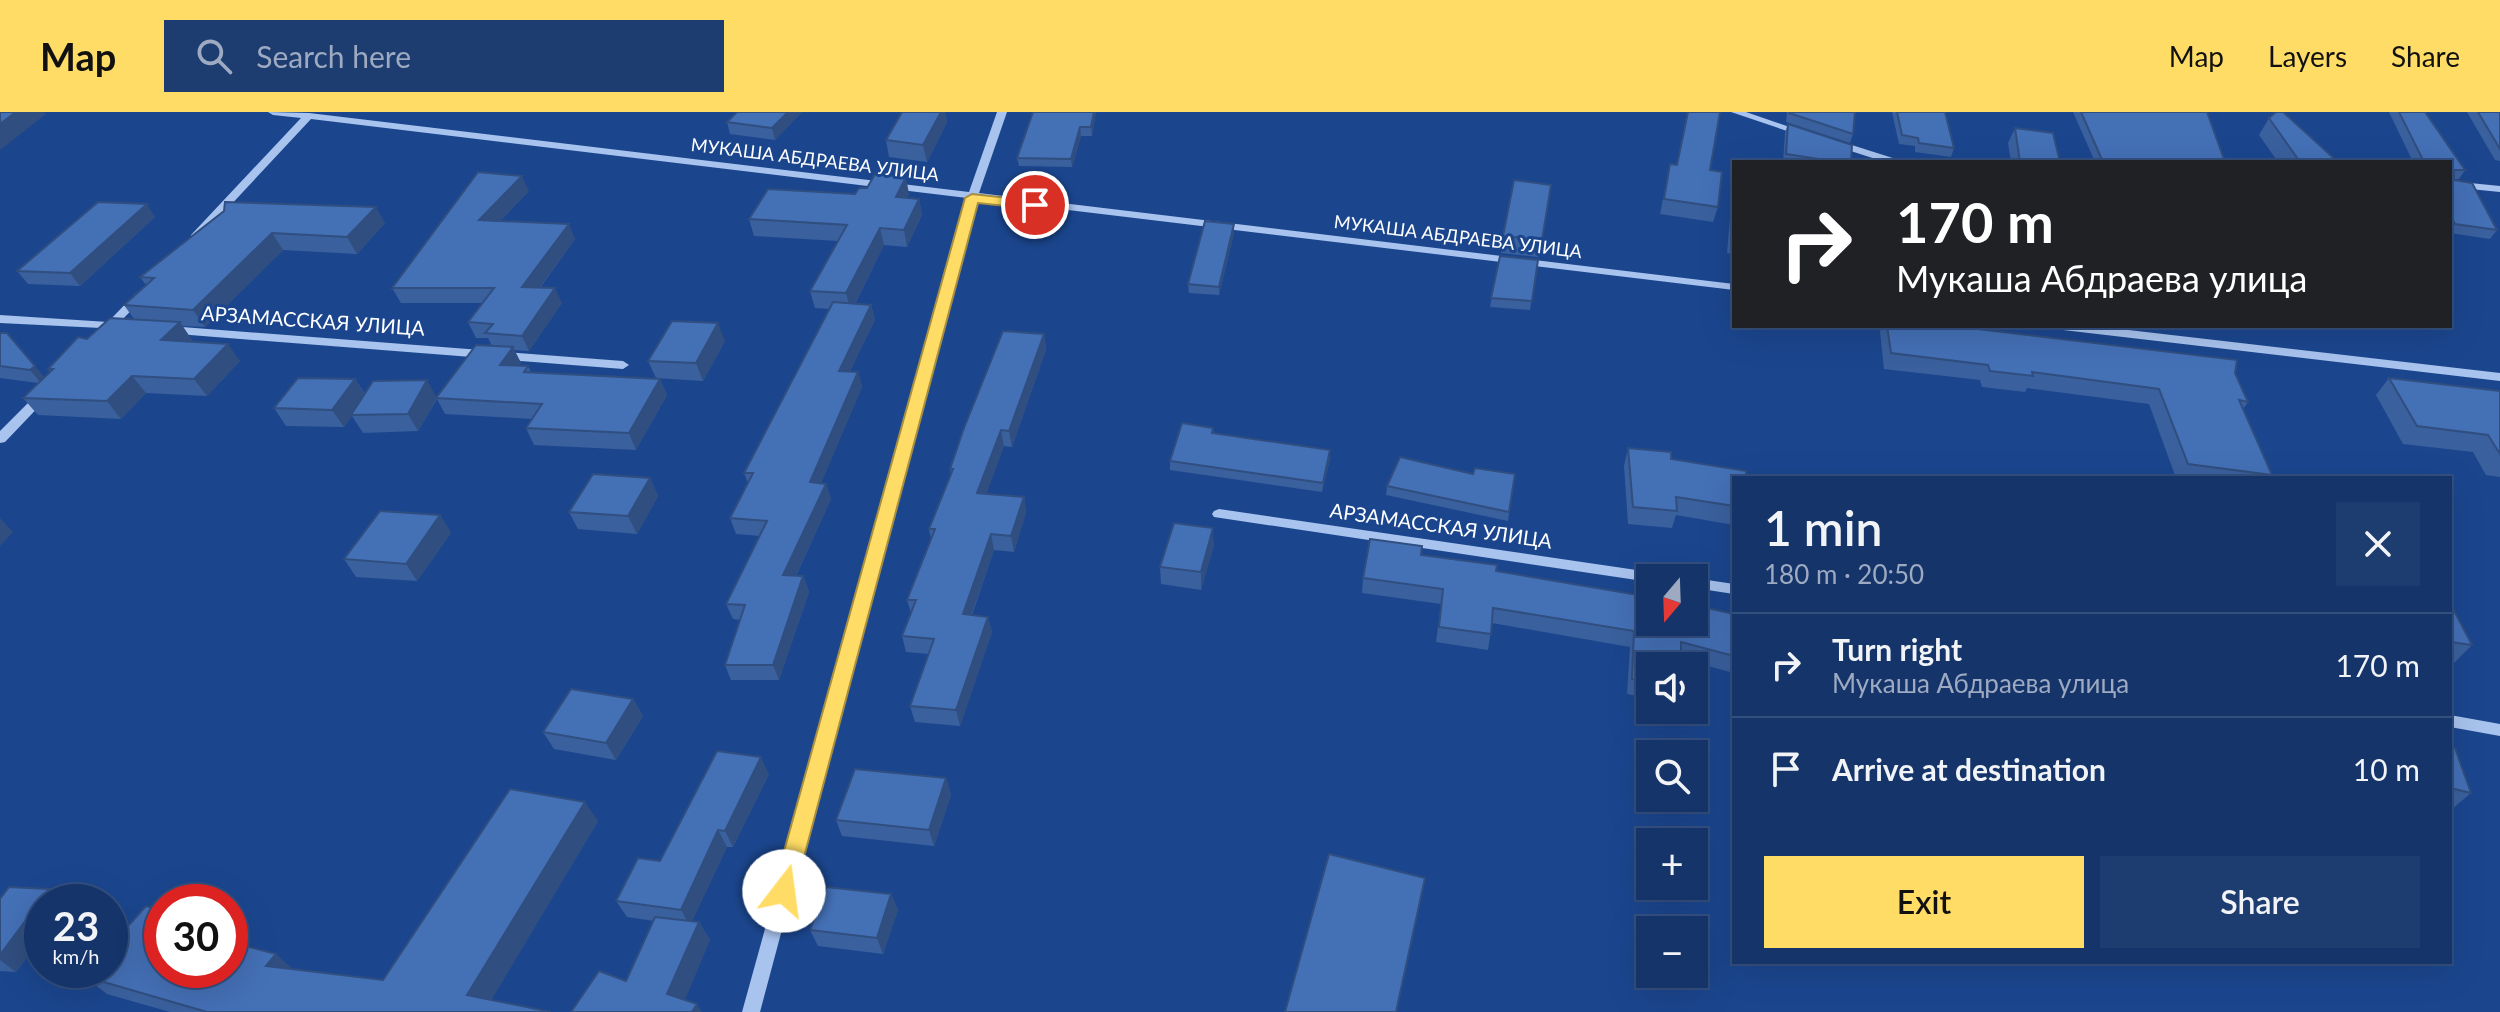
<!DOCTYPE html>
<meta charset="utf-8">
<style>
body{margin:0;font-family:Lato,sans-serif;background:#1d3c70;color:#f1f3f6;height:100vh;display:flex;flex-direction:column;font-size:30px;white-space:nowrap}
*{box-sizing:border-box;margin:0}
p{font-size:26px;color:#9daac1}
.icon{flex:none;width:44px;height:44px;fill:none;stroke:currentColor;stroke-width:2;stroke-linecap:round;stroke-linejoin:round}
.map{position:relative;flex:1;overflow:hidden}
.panel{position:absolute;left:1732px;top:364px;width:720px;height:488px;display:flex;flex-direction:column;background:#14346a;border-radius:0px;box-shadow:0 8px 32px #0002,0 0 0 2px #334f7e}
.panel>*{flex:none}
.guide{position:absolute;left:1732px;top:48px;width:720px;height:168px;border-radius:0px;box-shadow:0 8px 32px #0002,0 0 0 2px #334f7e;background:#202124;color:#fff;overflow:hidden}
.needle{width:52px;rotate:199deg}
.tools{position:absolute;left:1636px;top:452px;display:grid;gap:16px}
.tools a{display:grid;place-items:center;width:72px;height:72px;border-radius:0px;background:#14346a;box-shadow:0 8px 32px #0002,0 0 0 2px #334f7e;font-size:40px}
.speed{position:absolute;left:24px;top:772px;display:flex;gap:16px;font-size:40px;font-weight:700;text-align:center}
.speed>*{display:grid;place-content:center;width:104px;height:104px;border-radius:50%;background:#14346a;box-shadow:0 8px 32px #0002,0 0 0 2px #334f7e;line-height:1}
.speed small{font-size:20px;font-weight:400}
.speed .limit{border:12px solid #d22;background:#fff;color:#111}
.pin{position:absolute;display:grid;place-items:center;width:68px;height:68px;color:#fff;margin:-34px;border:4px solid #fff;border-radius:50%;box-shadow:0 2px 8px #0007}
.me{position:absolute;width:88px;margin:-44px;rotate:15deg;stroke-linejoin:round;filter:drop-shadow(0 0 6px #0008)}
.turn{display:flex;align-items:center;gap:28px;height:168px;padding:0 32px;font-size:36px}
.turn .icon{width:104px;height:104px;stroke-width:2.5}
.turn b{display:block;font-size:56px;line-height:68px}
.round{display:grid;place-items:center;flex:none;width:84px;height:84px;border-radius:0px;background:#1d3c70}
.head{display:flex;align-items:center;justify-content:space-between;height:136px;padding:0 32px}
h1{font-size:48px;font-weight:600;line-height:60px}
.action{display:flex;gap:16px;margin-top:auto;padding:16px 32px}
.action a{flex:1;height:92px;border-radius:0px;background:#ffdc65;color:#111;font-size:32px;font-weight:600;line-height:92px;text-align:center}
.action a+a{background:#1d3c70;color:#f1f3f6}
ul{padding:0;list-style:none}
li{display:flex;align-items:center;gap:24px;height:104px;padding:0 32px;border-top:2px solid #334f7e}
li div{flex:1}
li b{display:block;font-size:30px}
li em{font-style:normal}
header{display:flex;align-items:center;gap:48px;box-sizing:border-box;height:112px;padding:0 40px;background:#ffdc65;color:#111}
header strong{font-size:38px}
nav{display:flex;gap:44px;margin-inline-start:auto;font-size:28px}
.search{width:560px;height:72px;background:#1d3c70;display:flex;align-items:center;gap:20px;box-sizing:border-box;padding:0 28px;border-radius:0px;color:#9daac1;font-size:30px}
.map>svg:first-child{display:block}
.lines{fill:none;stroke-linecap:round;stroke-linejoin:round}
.minor{fill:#a8c3ee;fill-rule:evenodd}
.wall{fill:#3a609d}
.shaded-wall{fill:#304e7f}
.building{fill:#4470b6;stroke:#304e7f;stroke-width:2}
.route{fill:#ffdc65;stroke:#a68f42;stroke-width:2}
.labels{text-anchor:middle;stroke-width:6;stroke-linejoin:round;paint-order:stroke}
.far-street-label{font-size:18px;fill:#fff;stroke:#1b468e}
.street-label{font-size:20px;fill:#fff;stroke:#1b468e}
</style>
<header>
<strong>Map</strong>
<div class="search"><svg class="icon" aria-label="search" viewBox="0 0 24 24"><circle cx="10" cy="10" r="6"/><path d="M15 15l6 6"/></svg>Search here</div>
<nav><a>Map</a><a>Layers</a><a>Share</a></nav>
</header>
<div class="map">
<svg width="2500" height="900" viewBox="0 0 2500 900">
<rect width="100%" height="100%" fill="#1b468e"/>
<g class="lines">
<!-- minor -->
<path class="minor" d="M268,0L309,1L969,80L997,0H1007L979,81L1734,172V178L977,87L760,900H742L967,86L311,7L199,127H191V123L301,6L273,3Z
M1731,0H1746L1810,22L1802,24Z
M1836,28L1899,48L1900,50H1885L1832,33L1831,31Z
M2450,69L2500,74V80L2450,75Z
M139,181L145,184L120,210L125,211V217H113L106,222L102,221L101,216L0,211V203L108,210L135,182Z
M169,214L623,249L629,253L623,257L165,221L163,218Z
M2057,214H2094L2500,261V269L2063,218Z
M44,278L50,282L48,285L5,330L0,331V319L40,279Z
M1219,397L1657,461L1664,466H1650V470L1214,405L1212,402L1214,399Z
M1693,466H1694L1734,472V482L1694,476Z
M2450,603L2500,612V624L2450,615Z"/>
</g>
<!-- wall -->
<path class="wall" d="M802,0L775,28L730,22L727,10Z
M902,0H945L947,10L927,50L889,45L886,28Z
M1096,0L1092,24H1081L1072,55L1019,54L1017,46Z
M1687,0H1720L1710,58L1718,95L1713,110L1660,102L1670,52L1677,53Z
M1787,0H1855L1853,22L1850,31L1786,10Z
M1892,0H1945L1954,36L1951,45L1915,40V34L1899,32Z
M2073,0H2207L2225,50H2095Z
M2389,0H2425L2465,58L2459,67H2454V68L2497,118L2490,127L2450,121V50H2413Z
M2467,0H2500V49L2495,48Z
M2269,6L2338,50H2278L2259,23Z
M1788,12L1851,50H1783L1785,21Z
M2015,16L2060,50H2011L2008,31Z
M1551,73L1538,145L1501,141L1503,124Z
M1734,78V142L1727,141L1732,84Z
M529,79L500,109L575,127L540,176L562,191L529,239L514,238L521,251L519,254H528L531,260L660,267L667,283L636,338L534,333L526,316L532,307L445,302L437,287L418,319L363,321L352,304L344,315L286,314L274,296L355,267L365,282L437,285L492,234L488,226H476L468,210L483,191H401L392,176Z
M855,82H909L907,86L919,87L922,103L907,135L884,133L855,192L871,193L875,208L850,259L858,260L862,275L821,371L826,372L831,387L796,464H803L809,480L779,568H731L725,553L740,508L733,507L726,492L760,424L736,422L730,406L748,371L744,361L829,197L815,196L810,179L838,129L754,124L749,107Z
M224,99L385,111L357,142L283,138L205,215L182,214L192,228L190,230L240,249L207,284L146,281L121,307L38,303L23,286L38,271L0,266V221L44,265L50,260L48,257L87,227L134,207L124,193L146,173L140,165Z
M155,105L80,174L28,172L17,159Z
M1234,112V121L1219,183L1189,181L1188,172Z
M1500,144L1538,148L1530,198L1490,195Z
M1882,214H1961V215L2235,261L2248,290L2243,297L2272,363L2270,366H2176L2149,292L2027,276L2025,280L1982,275L1980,268L1884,257L1880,220Z
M1044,222L1046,238L1012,335L1004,334L986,382L1024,385L1026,401L1014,440L994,438L972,503L988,505L992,520L960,614L915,610L910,594L929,542L906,540L902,524L911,501L907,488L931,427L929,417L951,362L950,357Z
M725,229L703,269L656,266L648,249Z
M2389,266L2500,279V365L2486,363L2473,340L2403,332L2376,283Z
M1213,316L1214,321L1330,347L1322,380L1170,358V349Z
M1628,336L1671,347L1734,366V413L1676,403L1672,416L1628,412L1624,354Z
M1473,362H1515L1508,409L1386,383L1387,374Z
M650,366L658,384L637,422L578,417L569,400Z
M440,403L451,421L417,469L356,465L344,447Z
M1214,433L1201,478L1161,472L1160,455Z
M1421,443L1496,459L1734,502V561L1681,547L1650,554V586L1627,582L1630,535L1492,511L1488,538L1436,530L1441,492L1362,481L1363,466Z
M2450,491L2472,533L2454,551L2450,550Z
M633,587L643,604L616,648L554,637L543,620Z
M2450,635L2471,681L2451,698H2450Z
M769,662L733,735H727L692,809L699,810L710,828L684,888L626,869L654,809L627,805L616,789L660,749Z
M946,666L951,683L934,734L842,724L836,708Z
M598,709L491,888L551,900H170L107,882L83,864L230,858V826L235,831L293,858L383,868Z
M49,777L65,790H42V825L16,860L0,859V787Z
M891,782L898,798L883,842L818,834L810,818Z"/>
<!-- shaded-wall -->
<path class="shaded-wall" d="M16,0H44L46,2L0,38V12Z
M788,0H802L775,28L772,16Z
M941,0H945L947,10L927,50L923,33Z
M1094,0H1096L1092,24L1091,15Z
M1080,15L1081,24L1072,55L1071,47Z
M522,64L529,79L486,123L479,108Z
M906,65L909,82L900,102L896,85Z
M919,87L922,103L907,135L904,118Z
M147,92L155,105L80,174L70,161Z
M376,95L385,111L357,142L347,125Z
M569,112L575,127L529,190L522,175Z
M1234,112V121L1219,183V175Z
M880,116L884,133L851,199L846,181Z
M272,121L283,138L205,215L193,198Z
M555,176L562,191L529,239L522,224Z
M871,193L875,208L843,274L839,259Z
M180,210L192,228L174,246L161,228Z
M718,211L725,229L703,269L696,251Z
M1044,222L1046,238L1012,335L1009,319Z
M228,232L240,249L207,284L194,267Z
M513,235L521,251L509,269L500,253Z
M35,254L46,267L42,272L30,258Z
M858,260L862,275L815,386L810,370Z
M132,264L146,281L121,307L107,289Z
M355,267L366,285L344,315L332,298Z
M660,267L667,283L636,338L629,321Z
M427,268L437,286L418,319L408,302Z
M1001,318L1004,334L981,397L977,381Z
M1330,338V347L1322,380L1323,371Z
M650,366L658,384L637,422L628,404Z
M826,372L831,387L789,478L783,463Z
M1024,385L1026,401L1014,440L1011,424Z
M440,403L451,421L417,469L406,452Z
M0,406L13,420L0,434Z
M1213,416L1214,433L1201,478V460Z
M991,422L994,438L966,518L963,502Z
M803,464L809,480L779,568L773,553Z
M988,505L992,520L960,614L956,598Z
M633,587L643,604L616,648L606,631Z
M761,645L769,662L733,735L725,719Z
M946,666L951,683L934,734L929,718Z
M585,690L598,709L484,900L467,883Z
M718,718L727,735L690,814L681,798Z
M1425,766L1397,900H1396Z
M49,777L65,790H42V825L16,860L0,848V843Z
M891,782L898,798L883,842L877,826Z
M699,810L710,828L680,900L667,882Z
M276,842L296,860L266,854Z
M697,892L702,900H692Z"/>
<!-- building -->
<path class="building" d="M0,0H16L0,12Z
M737,0H788L772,16L727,10Z
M902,0H941L923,33L886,28Z
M1033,0H1094L1091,15H1080L1071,47L1017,46Z
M1688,0H1720L1710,58L1722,60L1718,95L1664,87L1670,52L1677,53Z
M1789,0H1855L1853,22L1789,1Z
M1897,0H1945L1954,36L1919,31L1918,26L1902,23Z
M2081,0H2207L2225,50H2103Z
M2276,0H2283L2338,50H2300L2269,6Z
M2399,0H2425L2465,58H2454V68L2472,71L2497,118L2455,112L2450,103V50H2424Z
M2478,0H2500V37Z
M1788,12L1852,33L1851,50H1838L1786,42Z
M2015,16L2053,21L2060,50H2020Z
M478,60L522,64L479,108L569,112L522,175L555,176L522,224L485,221L493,212L468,210L494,176H392Z
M875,62L906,65L896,85L919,87L904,118L880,116L846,181L810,179L847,113L749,107L768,77L855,82L859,76H867Z
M1514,68L1551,73L1542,128L1503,124Z
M98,90L147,92L70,161L17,159Z
M225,90L376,95L347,125L272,121L193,198L124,193L154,166L140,165L224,99Z
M1205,109L1234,112L1219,175L1188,172Z
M1500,144L1538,148L1532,189L1491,186Z
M833,190L871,193L839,259L858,260L810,370L826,372L783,463L803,464L773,553H725L745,493L726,492L767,409L730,406L753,361H744Z
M110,206L180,210L161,228L228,232L194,267L132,264L107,289L23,286L53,257H48L78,225L87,227Z
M672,209L718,211L696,251L648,249Z
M1887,214H1961V215L2237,248L2235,261L2248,290L2239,288L2272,363L2188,352L2159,277L2032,260L2033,264L1990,259L1988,253L1891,241Z
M1003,219L1044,222L1009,319L1001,318L977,381L1024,385L1011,424L991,422L963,502L988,505L956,598L910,594L934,527L902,524L916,488H907L935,417H929L953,357H950L964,316Z
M0,221H7L35,254L30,258L0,254Z
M476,233L513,235L500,253L528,254L524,260L660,267L629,321L526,316L542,292L436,286Z
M298,266L355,267L332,298L274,296Z
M2389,266L2500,279V342L2488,323L2417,314Z
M427,268L408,302L351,303L373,269Z
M1182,311L1213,316L1212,321L1330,338L1323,371L1170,349Z
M1628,336L1671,340V347L1746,359V366H1734V394L1676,385L1677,399L1633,395Z
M1400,345L1473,362L1475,356L1515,362L1509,400L1387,374Z
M593,362L650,366L628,404L569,400Z
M380,399L440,403L406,452L344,447Z
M1174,411L1213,416L1201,460L1160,455Z
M1370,427L1422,434L1421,443L1497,453L1496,459L1650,485V510H1694V493L1734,502V544L1681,530V554H1650V570L1632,567L1634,519L1493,496L1491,522L1439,515L1443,477L1363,466Z
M2450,491L2472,533L2450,530Z
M571,577L633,587L606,631L543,620Z
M2450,635L2455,636L2471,681L2450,676Z
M717,639L761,645L725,719L718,718L681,798L616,789L638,746L660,749Z
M855,657L946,666L929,718L836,708Z
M510,677L585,690L467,883L551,900H207L83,864L89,858H110V834L146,794L162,799V858H230V830L276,842L266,854L383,868Z
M1329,742L1425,766L1396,900H1285Z
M9,775L49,777L0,843V787Z
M826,775L891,782L877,826L810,818Z
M655,805L699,810L667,882L697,892L692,900H571L599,859L626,869Z"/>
<!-- route -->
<path class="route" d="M972,82L1035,89L1042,93L1035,97L978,91L795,779L792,786L784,789L776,786L773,779L965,86Z"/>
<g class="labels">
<!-- far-street labels -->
<g class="far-street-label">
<text transform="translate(815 48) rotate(7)" y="6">МУКАША АБДРАЕВА УЛИЦА</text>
<text transform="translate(1458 125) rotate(7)" y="6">МУКАША АБДРАЕВА УЛИЦА</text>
</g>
<!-- street labels -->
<g class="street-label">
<text transform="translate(313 209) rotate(4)" y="7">АРЗАМАССКАЯ УЛИЦА</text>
<text transform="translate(1441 414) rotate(8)" y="7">АРЗАМАССКАЯ УЛИЦА</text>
</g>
</g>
</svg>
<div class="tools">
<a><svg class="needle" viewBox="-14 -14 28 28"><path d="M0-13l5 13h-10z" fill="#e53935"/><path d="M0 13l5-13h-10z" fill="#9daac1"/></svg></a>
<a><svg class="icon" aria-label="sound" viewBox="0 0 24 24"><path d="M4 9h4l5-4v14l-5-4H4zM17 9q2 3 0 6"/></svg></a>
<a><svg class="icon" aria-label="search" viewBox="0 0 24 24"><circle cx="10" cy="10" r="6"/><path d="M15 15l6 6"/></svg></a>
<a>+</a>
<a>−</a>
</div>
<div class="speed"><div>23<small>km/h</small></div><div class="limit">30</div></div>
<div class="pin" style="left:1035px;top:93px;background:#d93025"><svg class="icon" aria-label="arrive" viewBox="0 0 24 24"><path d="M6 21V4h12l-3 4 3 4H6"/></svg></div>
<svg class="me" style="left:784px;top:779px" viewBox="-20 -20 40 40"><circle r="19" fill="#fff"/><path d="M0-13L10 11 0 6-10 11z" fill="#ffdc65"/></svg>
<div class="guide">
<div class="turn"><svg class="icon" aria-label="right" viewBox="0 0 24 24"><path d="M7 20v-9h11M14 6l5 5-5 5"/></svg><div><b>170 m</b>Мукаша Абдраева улица</div></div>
</div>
<section class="panel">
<div class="head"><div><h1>1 min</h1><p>180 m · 20:50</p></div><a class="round"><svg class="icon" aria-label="close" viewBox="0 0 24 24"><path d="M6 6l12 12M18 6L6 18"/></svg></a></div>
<ul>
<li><svg class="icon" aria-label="right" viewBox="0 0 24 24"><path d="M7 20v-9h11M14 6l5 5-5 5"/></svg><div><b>Turn right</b><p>Мукаша Абдраева улица</p></div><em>170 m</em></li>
<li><svg class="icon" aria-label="arrive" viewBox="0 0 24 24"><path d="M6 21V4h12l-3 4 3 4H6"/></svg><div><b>Arrive at destination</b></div><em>10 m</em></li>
</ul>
<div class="action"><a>Exit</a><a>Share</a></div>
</section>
</div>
